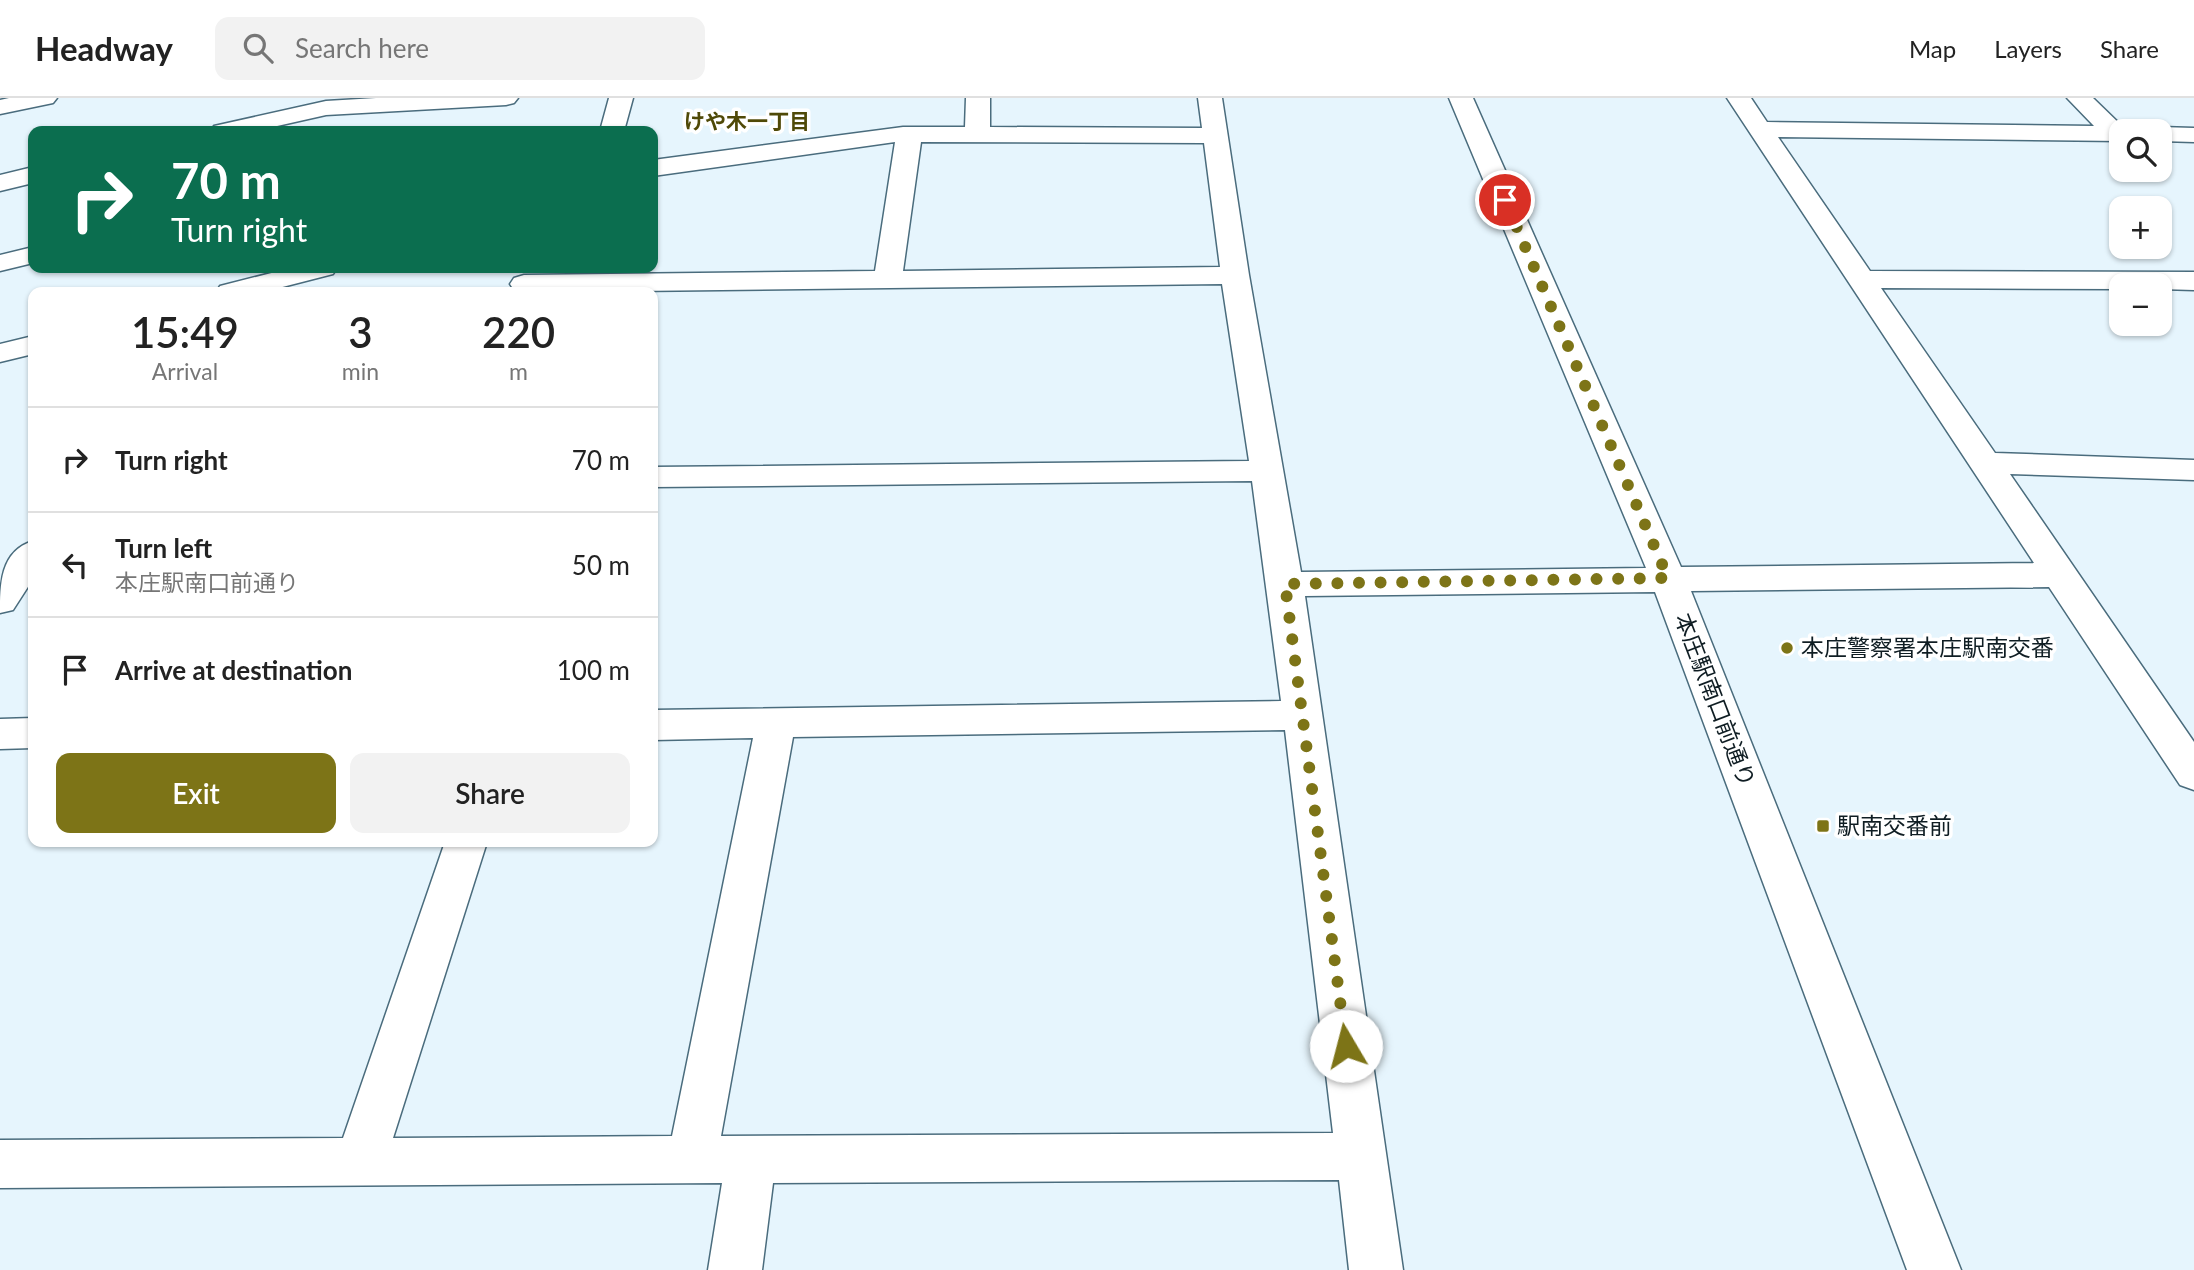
<!DOCTYPE html>
<meta charset="utf-8">
<style>
body{margin:0;font-family:Lato,"Noto Sans JP",sans-serif;background:#f2f2f2;color:#222;height:100vh;display:flex;flex-direction:column;font-size:26px;white-space:nowrap}
*{box-sizing:border-box;margin:0}
p{font-size:23px;color:#767676}
.icon{flex:none;width:38px;height:38px;fill:none;stroke:currentColor;stroke-width:2;stroke-linecap:round;stroke-linejoin:round}
.map{position:relative;flex:1;overflow:hidden}
.sheet{position:absolute;left:28px;top:189px;width:630px;height:560px;display:flex;flex-direction:column;background:#fff;border-radius:14px;box-shadow:0 2px 5px #0004}
.sheet>*{flex:none}
.hud{position:absolute;left:28px;top:28px;width:630px;height:147px;border-radius:14px;box-shadow:0 2px 5px #0004;background:#0b6e4f;color:#fff;overflow:hidden}
.buttons{position:absolute;left:2109px;top:21px;display:grid;gap:14px}
.buttons a{display:grid;place-items:center;width:63px;height:63px;border-radius:14px;background:#fff;box-shadow:0 2px 5px #0004;font-size:35px}
.pin{position:absolute;display:grid;place-items:center;width:60px;height:60px;color:#fff;margin:-30px;border:4px solid #fff;border-radius:50%;box-shadow:0 2px 7px #0007}
.me{position:absolute;width:77px;margin:-38px;rotate:352deg;stroke-linejoin:round;filter:drop-shadow(0 0 5px #0008)}
.turn{display:flex;align-items:center;gap:24px;height:147px;padding:0 28px;font-size:32px}
.turn .icon{width:91px;height:91px;stroke-width:2.5}
.turn b{display:block;font-size:49px;line-height:60px}
.eta{display:flex;justify-content:space-evenly;align-items:center;height:119px;text-align:center}
.eta b{font-size:42px;font-weight:600;line-height:49px}
.button{display:flex;gap:14px;margin-top:auto;padding:14px 28px}
.button a{flex:1;height:80px;border-radius:14px;background:#7d7417;color:#fff;font-size:28px;font-weight:600;line-height:80px;text-align:center}
.button a+a{background:#f2f2f2;color:#222}
ul{padding:0;list-style:none}
li{display:flex;align-items:center;gap:21px;height:105px;padding:0 28px;border-top:2px solid #e0e0e0}
li div{flex:1}
li b{display:block;font-size:26px}
li em{font-style:normal}
header{display:flex;align-items:center;gap:42px;box-sizing:border-box;height:98px;padding:0 35px;background:#fff;border-bottom:2px solid #e0e0e0}
header strong{font-size:33px}
nav{display:flex;gap:38px;margin-inline-start:auto;font-size:24px}
.search{width:490px;height:63px;background:#f2f2f2;display:flex;align-items:center;gap:18px;box-sizing:border-box;padding:0 24px;border-radius:14px;color:#767676;font-size:26px}
.map>svg:first-child{display:block}
.lines{fill:none;stroke-linecap:round;stroke-linejoin:round}
.minor-casing{stroke:#4a6c7d;stroke-width:3}
.minor{fill:#fff;fill-rule:evenodd}
.route{stroke:#7d7417;stroke-width:12;stroke-dasharray:0 21.6}
.poi-dot{fill:#7d7417;stroke:#fff;stroke-width:2.5}
.labels{text-anchor:middle;stroke-width:7;stroke-linejoin:round;paint-order:stroke}
.far-neighbourhood-label{font-size:21px;font-weight:bold;fill:#4f4907;stroke:#fff}
.poi-label{font-size:23px;fill:#0f1d23;stroke:#fff;text-anchor:start}
.street-label{font-size:23px;fill:#0f1d23;stroke:#fff}
</style>
<header>
<strong>Headway</strong>
<div class="search"><svg class="icon" aria-label="search" viewBox="0 0 24 24"><circle cx="10" cy="10" r="6"/><path d="M15 15l6 6"/></svg>Search here</div>
<nav><a>Map</a><a>Layers</a><a>Share</a></nav>
</header>
<div class="map">
<svg width="2194" height="1172" viewBox="0 0 2194 1172">
<rect width="100%" height="100%" fill="#e6f5fd"/>
<g class="lines">
<!-- minor casing -->
<g class="minor-casing">
<path id="minor" d="M9,0H57L53,5L0,16V2Z
M376,0H518L514,5L506,7L326,17L255,33H211L214,28L326,3Z
M609,0H633L624,33H600Z
M966,0H990V29L1202,30L1198,0H1222L1249,177L1301,474L1646,470L1449,0H1473L1681,469L2034,465L1727,0H1751L1767,24L2094,28L2067,0H2093L2123,29L2130,31L2132,33H2121V43L1778,39L1870,173L2194,174V192L2160,191V187H2121V191L1881,190L1995,355L2194,362V382L2010,376L2194,644V692L2180,687L2049,489L1691,493L1961,1172H1907L1655,494L1305,498L1403,1172H1349L1339,1082L773,1085L762,1172H708L722,1085L0,1090V1042L343,1040L445,744H487L393,1040L672,1038L753,640L653,642V612L1281,603L1252,383L653,389V369L1249,363L1222,186L549,194L514,192L510,186L514,180L524,177L875,173L895,44L653,78V62L903,29H965ZM921,44L1204,45L1220,169L903,173ZM1285,632L1333,1035L721,1038L793,639Z
M2160,29L2194,30V44L2160,43V33H2149Z
M33,69V85L0,93V77Z
M33,149V165L0,173V157Z
M291,170H337L333,176L263,194H216L220,188Z
M33,238V256L0,264V246Z
M33,443V481L13,512L0,515C0,487 0,453 33,443Z
M33,620V650L0,651V621Z"/>
</g>
<!-- minor -->
<use href="#minor" class="minor"/>
</g>
<g class="lines">
<!-- route -->
<path class="route" d="M1346,948L1285,486L1668,480L1505,102"/>
</g>
<!-- markers -->
<g class="poi-dot">
<circle cx="1787" cy="550" r="7"/>
<rect x="1816" y="721" width="14" height="14" rx="3.5"/>
</g>
<g class="labels">
<!-- far-neighbourhood labels -->
<g class="far-neighbourhood-label">
<text x="747" y="31">けや木一丁目</text>
</g>
<!-- poi labels -->
<g class="poi-label">
<text x="1801" y="558">本庄警察署本庄駅南交番</text>
<text x="1837" y="736">駅南交番前</text>
</g>
<!-- street labels -->
<g class="street-label">
<text transform="translate(1715 602) rotate(69)" y="8">本庄駅南口前通り</text>
</g>
</g>
</svg>
<div class="buttons">
<a><svg class="icon" aria-label="search" viewBox="0 0 24 24"><circle cx="10" cy="10" r="6"/><path d="M15 15l6 6"/></svg></a>
<a>+</a>
<a>−</a>
</div>
<div class="pin" style="left:1505px;top:102px;background:#d93025"><svg class="icon" aria-label="arrive" viewBox="0 0 24 24"><path d="M6 21V4h12l-3 4 3 4H6"/></svg></div>
<svg class="me" style="left:1346px;top:948px" viewBox="-20 -20 40 40"><circle r="19" fill="#fff"/><path d="M0-13L10 11 0 6-10 11z" fill="#7d7417"/></svg>
<div class="hud">
<div class="turn"><svg class="icon" aria-label="right" viewBox="0 0 24 24"><path d="M7 20v-9h11M14 6l5 5-5 5"/></svg><div><b>70 m</b>Turn right</div></div>
</div>
<section class="sheet">
<div class="eta">
<div><b>15:49</b><p>Arrival</p></div>
<div><b>3</b><p>min</p></div>
<div><b>220</b><p>m</p></div>
</div>
<ul>
<li><svg class="icon" aria-label="right" viewBox="0 0 24 24"><path d="M7 20v-9h11M14 6l5 5-5 5"/></svg><div><b>Turn right</b></div><em>70 m</em></li>
<li><svg class="icon" aria-label="left" viewBox="0 0 24 24"><path d="M17 20v-9H6M10 6l-5 5 5 5"/></svg><div><b>Turn left</b><p>本庄駅南口前通り</p></div><em>50 m</em></li>
<li><svg class="icon" aria-label="arrive" viewBox="0 0 24 24"><path d="M6 21V4h12l-3 4 3 4H6"/></svg><div><b>Arrive at destination</b></div><em>100 m</em></li>
</ul>
<div class="button"><a>Exit</a><a>Share</a></div>
</section>
</div>
